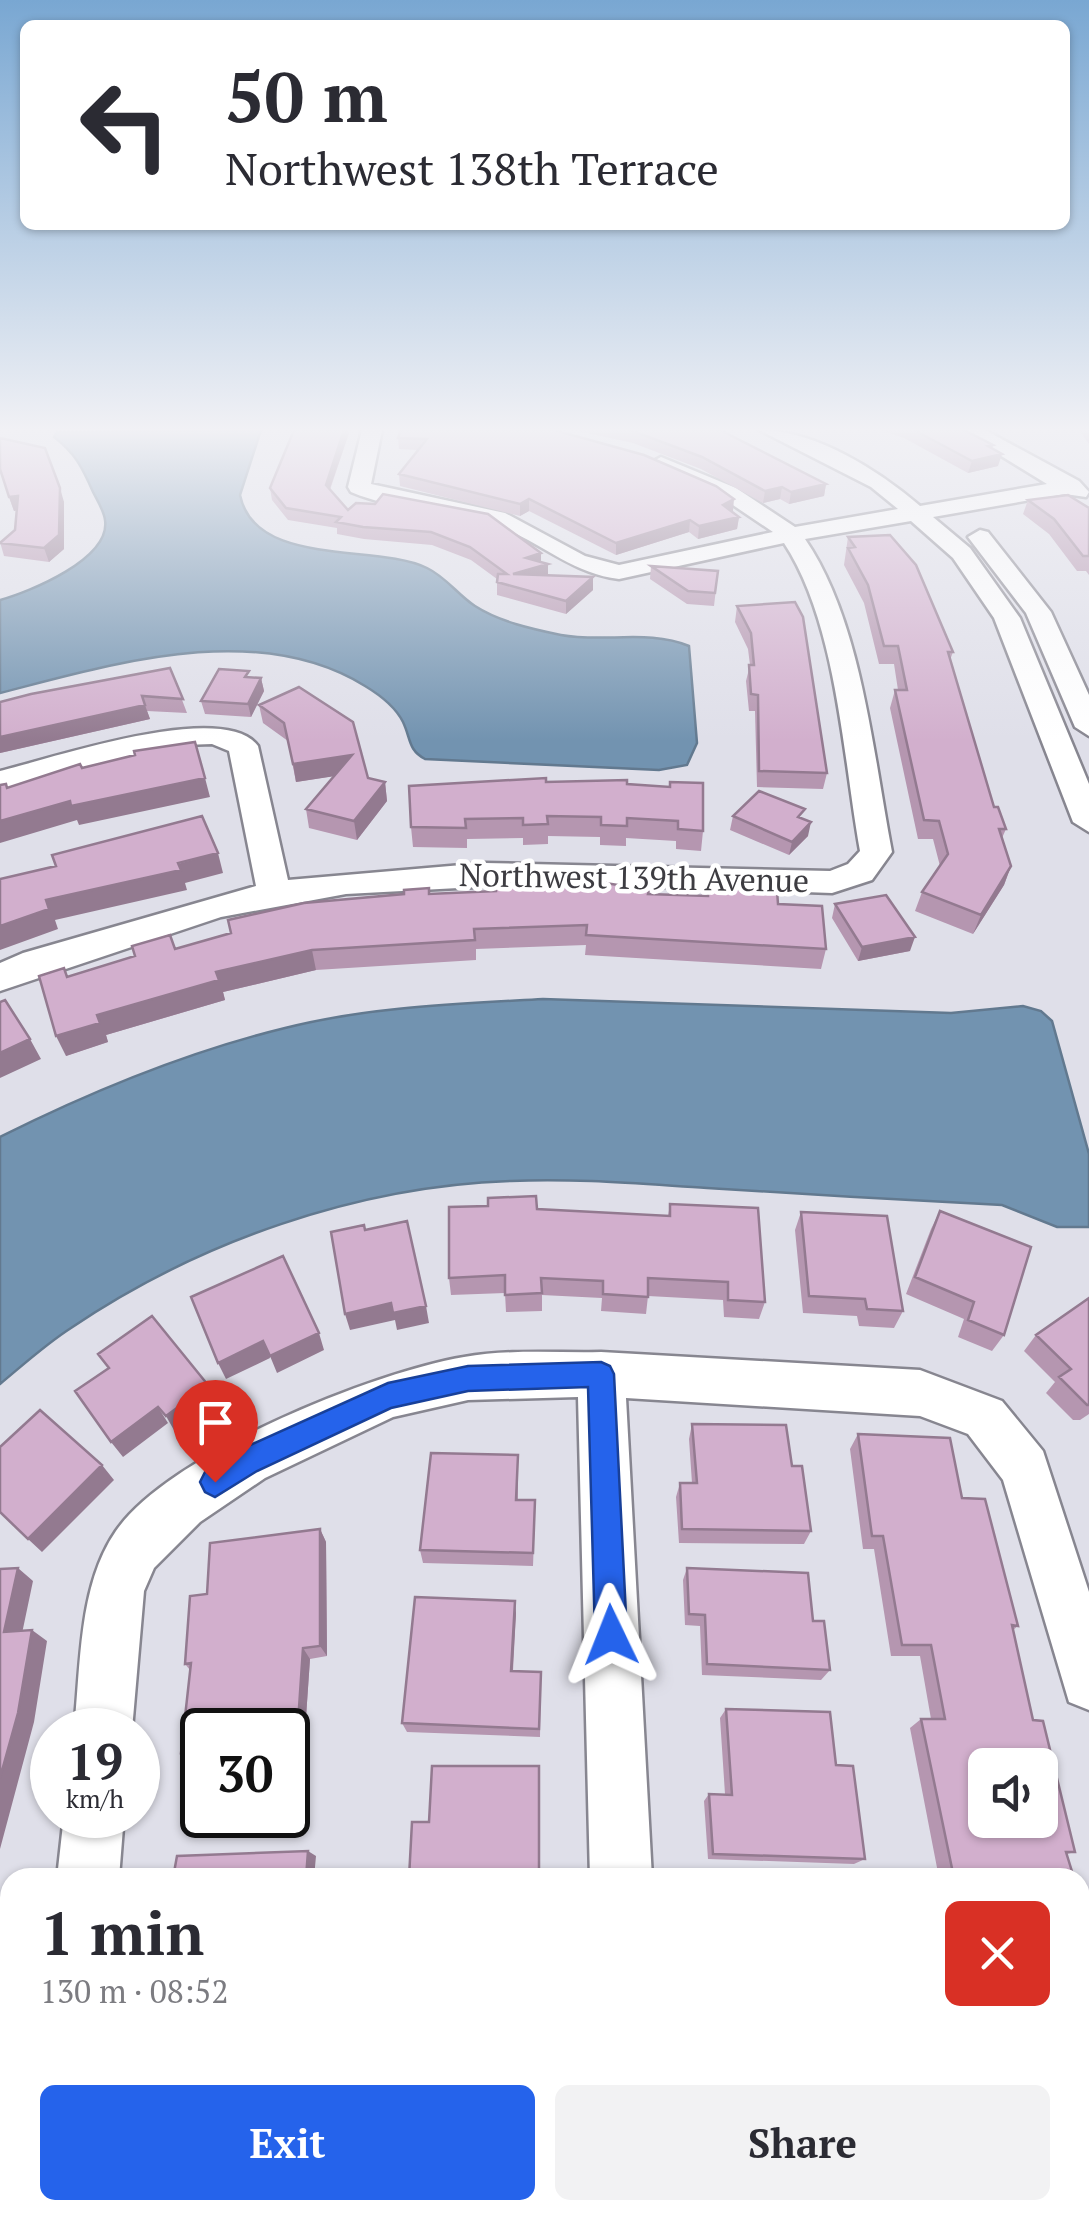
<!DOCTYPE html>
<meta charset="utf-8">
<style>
body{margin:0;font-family:"PT Serif",serif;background:#f2f2f3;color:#2b2b33;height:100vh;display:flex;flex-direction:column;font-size:38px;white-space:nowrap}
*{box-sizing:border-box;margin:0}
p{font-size:32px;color:#7c7c81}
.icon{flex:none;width:55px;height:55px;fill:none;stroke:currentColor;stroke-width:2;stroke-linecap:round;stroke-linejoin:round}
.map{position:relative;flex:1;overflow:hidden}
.side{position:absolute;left:0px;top:1868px;width:1090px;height:352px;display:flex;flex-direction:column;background:#fff;border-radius:30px 30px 0 0;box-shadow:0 2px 8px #0004}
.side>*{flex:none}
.hud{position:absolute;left:20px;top:20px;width:1050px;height:210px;border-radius:15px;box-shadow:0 2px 8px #0004;background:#fff;color:#2b2b33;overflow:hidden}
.fabs{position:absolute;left:968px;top:1748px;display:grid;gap:20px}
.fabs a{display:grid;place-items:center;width:90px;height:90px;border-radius:15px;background:#fff;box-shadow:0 2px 8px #0004;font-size:50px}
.speed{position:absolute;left:30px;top:1708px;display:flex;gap:20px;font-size:50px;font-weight:700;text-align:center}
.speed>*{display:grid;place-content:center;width:130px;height:130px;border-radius:50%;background:#fff;box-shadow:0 2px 8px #0004;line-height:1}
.speed small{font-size:25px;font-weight:400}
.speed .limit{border:5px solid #111;border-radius:15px;background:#fff;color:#111}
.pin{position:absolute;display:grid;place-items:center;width:85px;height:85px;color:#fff;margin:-102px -42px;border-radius:50% 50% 50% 0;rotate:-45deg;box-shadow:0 0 10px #0007}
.pin .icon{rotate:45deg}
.me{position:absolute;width:110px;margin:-55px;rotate:358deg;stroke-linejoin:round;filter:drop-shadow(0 0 8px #0008)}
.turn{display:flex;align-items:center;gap:35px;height:210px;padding:0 40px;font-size:45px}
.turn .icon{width:130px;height:130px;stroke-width:2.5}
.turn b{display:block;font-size:70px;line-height:85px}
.round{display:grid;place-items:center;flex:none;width:105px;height:105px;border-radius:15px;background:#f2f2f3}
.overview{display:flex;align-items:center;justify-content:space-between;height:170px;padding:0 40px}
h1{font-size:60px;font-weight:600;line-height:75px}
.button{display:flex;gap:20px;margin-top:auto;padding:20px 40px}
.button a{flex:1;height:115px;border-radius:15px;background:#2563eb;color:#fff;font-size:40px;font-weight:600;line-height:115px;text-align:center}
.button a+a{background:#f2f2f3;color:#2b2b33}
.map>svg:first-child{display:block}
.water{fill:#7293b0;stroke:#62798f;stroke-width:2.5}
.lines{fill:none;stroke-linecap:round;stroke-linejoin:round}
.minor-casing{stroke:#878690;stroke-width:5}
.minor{fill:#fff;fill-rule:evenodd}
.wall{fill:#b596b0}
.shaded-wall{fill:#937a90}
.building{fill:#d2afcd;stroke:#937a90;stroke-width:2.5;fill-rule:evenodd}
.route{fill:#2563eb;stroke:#184099;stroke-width:2.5}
.labels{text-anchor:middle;stroke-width:9;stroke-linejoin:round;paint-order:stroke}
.street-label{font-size:32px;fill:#3d3c41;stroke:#fff}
</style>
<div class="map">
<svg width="1089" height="2219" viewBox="0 0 1089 2219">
<rect width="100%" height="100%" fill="#dfdfe9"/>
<!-- water -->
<path class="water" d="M261,430L240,495C255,568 376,543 427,568C446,577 458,595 475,606C500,622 532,629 561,635C603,643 649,629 689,646L697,743L687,765L659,770L425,759C408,750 411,739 403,722C395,706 380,695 365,686C257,619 113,664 0,693V600C29,592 111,559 105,520C104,511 97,500 93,492C82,467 75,453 54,437L57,432Z
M543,999L951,1013L1023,1006L1041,1011L1052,1021L1089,1154V1227H1057L1002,1205C904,1200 805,1194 707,1188C642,1184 576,1178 511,1181C357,1186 198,1242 71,1328C46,1344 23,1365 0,1384V1137C90,1092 187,1052 285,1028C368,1007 457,1004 543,999Z"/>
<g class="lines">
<!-- minor casing -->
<g class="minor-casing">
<path id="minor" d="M362,430H382L371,484L505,513L585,556L619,565L773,532L721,497L653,468L650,463L661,457L736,488L795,527L898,509L871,487L759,430C815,430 878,470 920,506L1047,484L959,430H985L1079,481L1089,492L1086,497L1065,494L933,517L970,548L1020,618L1089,784V832L1073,822L994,618L953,558L911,521L805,539C862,622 873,754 892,852L872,880L832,893L554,883L346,894L221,917L0,991V963L23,953L256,886L229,751L212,744L184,745L0,789V771C50,759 224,699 258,746L288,880L485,863L830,871L848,864L860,851C843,757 837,623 784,543L619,579C569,573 537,538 490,523C444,510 396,511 351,492L348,487Z
M980,530L988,532L1051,612L1089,695V736L1075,727L1026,613L968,537Z
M601,1352L920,1370L1002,1401L1043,1451L1089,1592V1710L1069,1702L1003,1480L968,1434L920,1416L626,1398L652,1878H590L578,1397L468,1400L393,1417L265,1478L200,1522L154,1568L144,1591L132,1730H74C81,1666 78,1586 116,1531C169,1454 374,1372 464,1357C508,1349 557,1353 601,1352Z
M64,1815H124L119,1878H57Z
M10,2184V2210H69L67,2219H0V2203Z
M611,2210H683L684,2219H612Z"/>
</g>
<!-- minor -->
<use href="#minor" class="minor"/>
</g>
<!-- wall -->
<path class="wall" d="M290,430H350L330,490L348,510L541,553V562L548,575L593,590L566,614L497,595V579L471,560L432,545L364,539L337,534V528L288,520L272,500L270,488L291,437Z
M401,430L733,511L731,512L739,517L737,529L698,539L689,532L616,555L529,511L520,516L400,486L399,474L418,450L399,449L398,438Z
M573,430H720L826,484L824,496L789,504L780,499L763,503L701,469L633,443Z
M880,430H964L992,449L998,466L968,473L904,438Z
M1079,430H1089V444Z
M0,438L64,502V549L49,562L4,556L0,542L15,530L17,510L14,511L0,472Z
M1028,500L1089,508V575L1086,571H1077L1049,534L1023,514Z
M848,537L953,652L950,660L994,807L1006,829L1002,838L1011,866L1004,885L973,934L915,911L922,892L940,866L933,839H918L890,708L895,690H898L894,664H879L864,603L844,565Z
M651,566L718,571L714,606L687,604L650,579Z
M737,606L827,773L823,789L757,787L755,711H749L746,681L750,665L748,649L735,622Z
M170,668L187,713L147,711L150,719L0,753V702Z
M250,677L261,678L264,691L251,717L205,714L201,701Z
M259,705L368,778L385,782L387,801L357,840L309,828L306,809L334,776L296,782L288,741L263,723Z
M546,782L627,784L703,831L701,851L676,849V841L626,838V846L600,845V837L548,836V844L523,845V838L467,839V848L413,847L411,827Z
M733,816L803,819L808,836L789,855L730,830Z
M708,888L778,904L826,949L821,969L585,955L586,945L476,949V960L316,970L223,992L225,1000L106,1035L108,1042L66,1056L68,977L175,949L430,894H648L707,896Z
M835,904L910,951L858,961L832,918Z
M670,1204L765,1302L759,1319L724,1317L723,1300L648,1296L646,1314L601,1311L602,1298L542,1295V1311L506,1312L505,1293L451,1295L449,1278L537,1209L668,1216Z
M940,1211L1004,1335L992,1351L958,1337L964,1319L906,1294L931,1229Z
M801,1212L903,1311L894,1328L859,1326L857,1316L803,1313L795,1230Z
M1089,1298V1414L1080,1420H1073L1046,1393L1055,1382L1024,1351L1036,1335Z
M692,1424L792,1466L811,1531L804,1544L679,1543L676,1497L680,1483H692L689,1439Z
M858,1434L962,1498L1018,1626L1013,1630L1033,1720L1075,1852L1067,1854L1074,1878H939L910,1728L921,1719H931L920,1656H891L874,1549H863L850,1449Z
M518,1455V1500L535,1514L533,1566L423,1563L420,1550Z
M320,1529L326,1542L327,1656L310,1659L301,1790L288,1791V1730H202V1760L192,1761L181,1753L190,1670L185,1664L207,1594Z
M687,1568L813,1621L830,1670L821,1680L702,1675L700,1626L685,1625L683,1580Z
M516,1613L513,1671L541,1672L540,1737L407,1732L402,1723Z
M726,1709L836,1765L865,1859L854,1864L708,1859L704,1801L709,1794H725L720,1718Z
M751,2210H918L919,2219H752Z
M994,2210H1080L1089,2219H1013L1012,2217Z"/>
<!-- shaded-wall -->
<path class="shaded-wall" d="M344,430H350L327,497L326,485Z
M993,445L990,457L1002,454L998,466L968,473L972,461L988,446Z
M826,484L824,496L789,504L791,492Z
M782,487L780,499L763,503L765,491Z
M60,488L64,502V549L49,562L44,548Z
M18,496L23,509L14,511L9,497Z
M529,499V511L520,516V504Z
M734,499L733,511L721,518L723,505Z
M739,517L737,529L698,539L699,526Z
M690,520L689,532L616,555V543Z
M541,553V566L548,564V576L513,574L526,558Z
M593,577V590L566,614V601Z
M261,678L264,691L251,717L248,704Z
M145,705L150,719L0,753V737Z
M352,755L355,773L296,782L293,764Z
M205,778L210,797L79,825L77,820L0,843V821L70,801Z
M385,782L387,801L357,840L354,821Z
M811,822L808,836L789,855L792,842Z
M218,853L223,873L185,883L187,890L55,920L58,929L0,950V926L46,900Z
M1011,866L1004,885L973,934L981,915Z
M915,937L910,951L858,961L862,947Z
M312,950L316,970L223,992L225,1000L106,1035L108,1042L66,1056L56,1036L97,1015L216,972Z
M30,1039L41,1059L0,1078V1053Z
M391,1303L426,1306L429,1323L397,1330L395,1320L350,1330L345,1314Z
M319,1333L324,1350L277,1373L270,1356Z
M263,1341L270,1358L226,1379L218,1363Z
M208,1385L216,1401L175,1432L166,1416Z
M158,1407L168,1423L123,1457L111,1442Z
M102,1465L114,1480L42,1552L28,1539Z
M320,1529L326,1542L327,1656L320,1646Z
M18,1568L33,1581L20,1643L4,1632Z
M515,1601L516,1613L512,1681L511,1671Z
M32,1630L47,1641L34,1722L0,1849V1778Z
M303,1648L310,1659L301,1790L294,1783Z
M308,1851L316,1856L314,1878H306Z
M296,2210H305L304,2214L298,2219H295Z"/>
<!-- building -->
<path class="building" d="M294,430H344L326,485L348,510L356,503L375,504L383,494L488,514L541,553L526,558L548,564L513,574L593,577L566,601L497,582L498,574H507L470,547L431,532L363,527L336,522L341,517L286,508L270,488Z
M401,430H554L644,455L716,486L734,499L723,505L739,517L699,526L690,520L616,543L529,499L520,504L399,474L427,439L398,438Z
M630,430H720L826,484L791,492L782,487L765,491L702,457Z
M914,430H964L993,445L988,446L1002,454L972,461Z
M0,438L45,448L60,488L59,535L44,548L0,543L15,530L18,496L9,497L0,469Z
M1068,495L1089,508V556H1083L1054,519L1028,500Z
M890,535L916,565L953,652H948L994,807H998L1006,829H999L1011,866L981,915L922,892L948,854L939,821L924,820L895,690H907L898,646H884L868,585L848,548L855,547L848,537Z
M651,566L718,571L715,593L688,591Z
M795,602L803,617L827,773L759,771L758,695L751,694L749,665H754L751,633L737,606Z
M170,668L183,699L142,696L145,705L0,737V702L31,694Z
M219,669L249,671L245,677L261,678L248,704L201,701Z
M299,687L353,722L368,778L385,782L354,821L306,809L352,755L293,764L284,723L259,705Z
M195,742L205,778L71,806L70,801L0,821V785L6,784L7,788L80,764L82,768L135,755L134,751Z
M546,778V782L627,780V784L670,787V782L703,783V831L678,829V821L627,818V826L601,825V817L547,816L548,824L523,825V818L465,819L466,828L411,827L409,786Z
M759,791L805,809L798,817L811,822L792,842L733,816Z
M202,816L218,853L178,863L181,870L46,900L49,909L0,926V879L56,866L52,855Z
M593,881L649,890L648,894L708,896V888L777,890L778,904L822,906L826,949L586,935L587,925L474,929L475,940L312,950L216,972L219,980L97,1015L100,1023L56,1036L39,976L64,968L67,977L135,956L132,946L170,935L175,949L231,933L228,920L304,903L404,894V890L429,888V894L496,891V884Z
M886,895L915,937L862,947L835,904Z
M5,1000L30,1039L0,1053V1002Z
M536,1196L537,1209L670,1216V1204L758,1208L765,1302L728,1300V1282L648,1278V1297L603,1294V1281L541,1278L542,1293L505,1295V1275L449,1278V1207L488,1206V1198Z
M940,1211L1031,1247L1004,1335L968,1320L974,1302L915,1277Z
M801,1212L887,1216L903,1311L867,1309L865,1299L809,1296Z
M407,1221L426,1306L393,1313L391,1303L345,1314L331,1232L364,1225L365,1230Z
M283,1256L319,1333L270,1356L263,1341L218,1363L191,1297Z
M1089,1298V1405H1087L1059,1377L1071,1369L1036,1335Z
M152,1316L208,1385L166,1416L158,1407L111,1442L75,1391L109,1368L98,1354Z
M40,1410L102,1465L28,1539L0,1512V1447Z
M692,1424L786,1425L792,1466H802L811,1531L682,1529L680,1483H697Z
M858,1434L950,1438L962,1498L985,1499L1018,1626L1012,1625L1033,1720L1043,1721L1075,1852H1066L1074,1878H954L921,1719H945L931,1645H902L883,1536H872ZM985,1765H1040V1820H985Z
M431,1453L518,1455L516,1500H535L533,1553L420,1550Z
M320,1529V1646L303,1648L294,1783H288V1730H202V1751L181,1753L191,1663L185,1664L190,1596L207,1594L210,1543Z
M18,1568L4,1632L32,1630L18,1713L0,1778V1569Z
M687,1568L808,1573L813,1621H824L830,1670L707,1664L705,1615L689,1614Z
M415,1597L515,1601L511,1671L541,1672L539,1729L402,1723Z
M726,1709L830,1712L836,1765L853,1766L865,1859L713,1854L709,1794L732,1795Z
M432,1766H539V1878H409L412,1822H429Z
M308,1851L306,1878H173L177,1856Z
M1080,1899L1089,1931V2219H1029V2216L1011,2217L1010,2210H1080Z
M140,2210H296L295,2219H257L140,2211Z
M390,2210H560V2219H390Z
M758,2210H918L919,2219H759Z"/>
<!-- sky -->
<linearGradient id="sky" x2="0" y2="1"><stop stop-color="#79a7d2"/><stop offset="0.58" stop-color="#f1f1f5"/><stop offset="1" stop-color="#f1f1f5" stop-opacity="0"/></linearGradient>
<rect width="1089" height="741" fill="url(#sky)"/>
<!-- route -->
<path class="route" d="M601,1362L610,1366L614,1374L627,1635L622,1646L611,1650L600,1646L595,1635L588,1387L468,1391L391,1408L257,1471L215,1497L205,1492L200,1482L205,1472L237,1451L388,1383L468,1366Z"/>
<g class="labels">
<!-- street labels -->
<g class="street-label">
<text transform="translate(634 878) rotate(1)" y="11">Northwest 139th Avenue</text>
</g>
</g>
</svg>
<div class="fabs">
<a><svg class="icon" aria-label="sound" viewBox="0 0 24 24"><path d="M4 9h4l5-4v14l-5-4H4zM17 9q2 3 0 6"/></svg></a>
</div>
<div class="speed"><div>19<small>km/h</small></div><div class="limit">30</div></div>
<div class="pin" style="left:215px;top:1482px;background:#d93025"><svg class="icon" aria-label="arrive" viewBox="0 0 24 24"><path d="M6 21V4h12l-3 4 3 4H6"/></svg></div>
<svg class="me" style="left:611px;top:1635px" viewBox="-20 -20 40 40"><path d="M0-17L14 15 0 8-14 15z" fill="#2563eb" stroke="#fff" stroke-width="4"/></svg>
<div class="hud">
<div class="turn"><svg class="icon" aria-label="left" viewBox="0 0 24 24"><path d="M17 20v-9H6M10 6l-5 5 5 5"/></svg><div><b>50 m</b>Northwest 138th Terrace</div></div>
</div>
<section class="side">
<div class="overview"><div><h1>1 min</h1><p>130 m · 08:52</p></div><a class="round" style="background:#d93025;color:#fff"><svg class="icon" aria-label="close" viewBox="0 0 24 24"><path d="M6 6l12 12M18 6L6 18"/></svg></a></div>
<div class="button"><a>Exit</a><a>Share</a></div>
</section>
</div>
